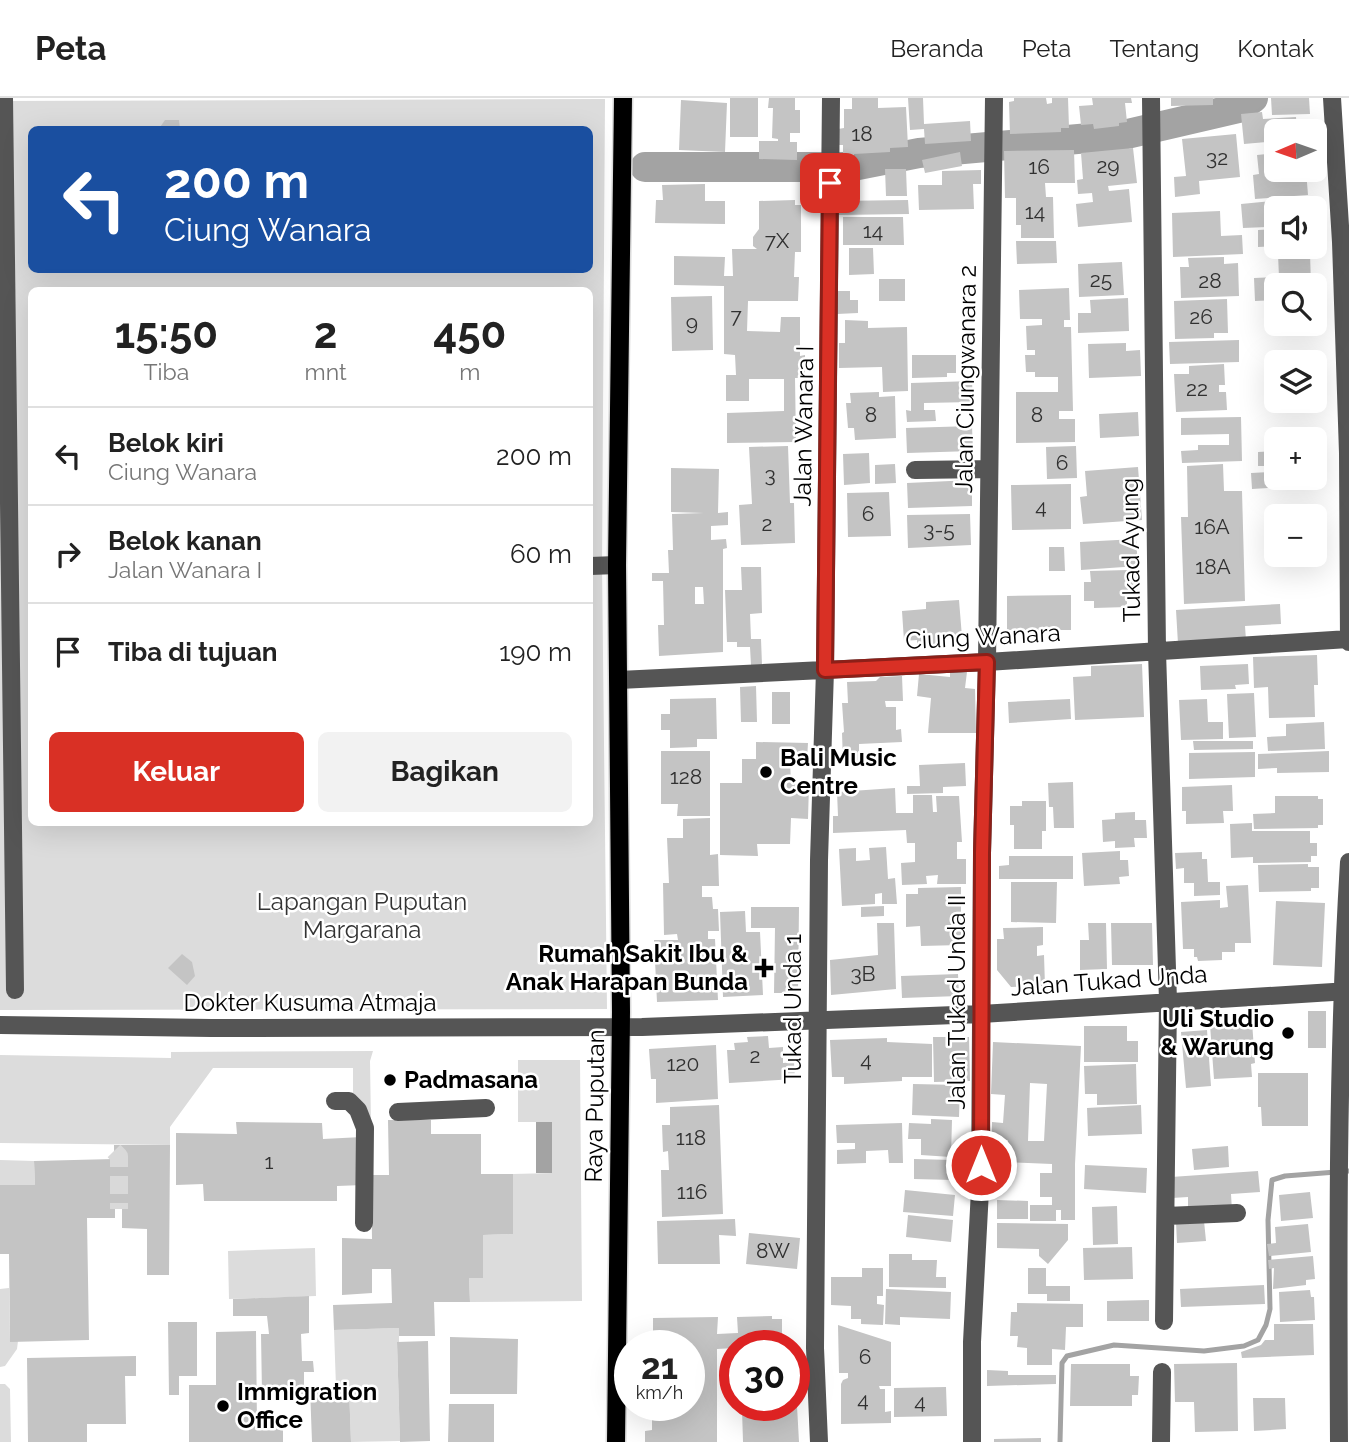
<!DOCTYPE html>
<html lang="id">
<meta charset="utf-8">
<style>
body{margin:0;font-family:Raleway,sans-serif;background:#f2f2f2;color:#222;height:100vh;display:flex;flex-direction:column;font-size:26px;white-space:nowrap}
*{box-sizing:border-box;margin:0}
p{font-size:23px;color:#767676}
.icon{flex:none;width:38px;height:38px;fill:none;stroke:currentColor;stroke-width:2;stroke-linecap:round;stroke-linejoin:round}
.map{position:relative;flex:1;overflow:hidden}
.drawer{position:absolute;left:28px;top:189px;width:565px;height:539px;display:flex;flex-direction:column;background:#fff;border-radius:10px;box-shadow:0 7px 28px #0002}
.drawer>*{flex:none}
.guide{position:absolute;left:28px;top:28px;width:565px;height:147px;border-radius:10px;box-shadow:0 7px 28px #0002;background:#1a4fa0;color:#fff;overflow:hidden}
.needle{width:46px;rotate:268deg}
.controls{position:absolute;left:1264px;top:21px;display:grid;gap:14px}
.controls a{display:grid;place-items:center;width:63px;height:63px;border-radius:10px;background:#fff;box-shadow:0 7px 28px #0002;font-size:35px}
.speed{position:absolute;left:614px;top:1232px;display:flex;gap:14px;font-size:35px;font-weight:700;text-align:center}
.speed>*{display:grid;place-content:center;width:91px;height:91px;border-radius:50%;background:#fff;box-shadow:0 7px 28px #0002;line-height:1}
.speed small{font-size:18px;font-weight:400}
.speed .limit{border:10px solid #d22;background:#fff;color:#111}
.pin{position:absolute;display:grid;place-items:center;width:60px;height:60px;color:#fff;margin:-30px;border-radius:14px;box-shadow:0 4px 10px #0006}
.me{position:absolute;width:77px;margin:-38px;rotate:0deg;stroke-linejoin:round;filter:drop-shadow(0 0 5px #0008)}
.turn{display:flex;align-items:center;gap:24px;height:147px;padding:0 21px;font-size:32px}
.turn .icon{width:91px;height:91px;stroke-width:2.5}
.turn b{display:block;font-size:49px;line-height:60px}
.eta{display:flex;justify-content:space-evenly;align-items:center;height:119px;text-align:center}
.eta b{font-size:42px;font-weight:700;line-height:49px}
.action{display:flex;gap:14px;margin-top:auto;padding:14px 21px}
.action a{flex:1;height:80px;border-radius:10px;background:#d93025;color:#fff;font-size:28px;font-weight:700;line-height:80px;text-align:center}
.action a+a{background:#f2f2f2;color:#222}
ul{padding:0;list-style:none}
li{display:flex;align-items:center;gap:21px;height:98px;padding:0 21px;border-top:2px solid #e0e0e0}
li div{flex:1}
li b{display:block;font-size:26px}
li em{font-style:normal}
header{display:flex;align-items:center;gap:42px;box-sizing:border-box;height:98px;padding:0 35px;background:#fff;border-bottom:2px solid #e0e0e0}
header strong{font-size:33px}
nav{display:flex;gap:38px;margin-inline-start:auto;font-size:24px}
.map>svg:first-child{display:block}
.green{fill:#dcdcdc;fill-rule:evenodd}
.water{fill:#a3a3a3}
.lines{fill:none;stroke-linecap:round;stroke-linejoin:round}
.stream{stroke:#a3a3a3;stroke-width:5}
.river{stroke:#a3a3a3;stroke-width:30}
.building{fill:#c4c4c4;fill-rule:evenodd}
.minor-tunnel{stroke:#d9d9d9;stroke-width:18;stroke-dasharray:18 9;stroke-linecap:butt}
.major-casing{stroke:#dbdbdb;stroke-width:21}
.minor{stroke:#555;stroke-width:18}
.major{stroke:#000;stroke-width:18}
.route-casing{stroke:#8d1f18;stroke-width:18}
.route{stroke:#d93025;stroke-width:12}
.poi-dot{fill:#000;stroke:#fff;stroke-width:2.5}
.labels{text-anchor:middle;stroke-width:5;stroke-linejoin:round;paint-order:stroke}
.number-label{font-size:21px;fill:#313131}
.street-label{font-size:24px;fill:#000;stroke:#fff}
.poi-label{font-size:24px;font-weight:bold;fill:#000;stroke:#fff;text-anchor:start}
.park-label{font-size:24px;fill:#333;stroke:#fff}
</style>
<header>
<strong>Peta</strong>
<nav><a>Beranda</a><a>Peta</a><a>Tentang</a><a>Kontak</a></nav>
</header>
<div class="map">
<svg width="1349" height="1344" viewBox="0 0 1349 1344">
<rect width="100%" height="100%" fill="#fff"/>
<!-- green -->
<path class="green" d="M605,1L602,468L607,911L0,912V3ZM32,32H590V172H32ZM32,192H590V724H32Z
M373,953L370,963L371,1027L353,999V970H213L170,1029V1047L0,1045V957L171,960V954Z
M518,962H580L582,1203L470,1204L469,1180L483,1179V1137L513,1136V1076L552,1075V1024H518Z
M0,1062L34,1063L35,1087H0Z
M315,1150L316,1198L229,1201L228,1153Z
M9,1190L10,1243H18L17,1251L5,1268L0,1269V1191Z
M399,1230V1244L397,1245L400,1343L351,1344L349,1289H336L334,1232Z
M0,1286H5L10,1291L11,1344H0Z"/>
<!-- water -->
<path class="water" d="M536,1024H552V1075H536Z"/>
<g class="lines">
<!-- stream -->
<path class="stream" d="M1060,1344L1062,1265L1067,1258L1114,1247L1204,1253L1244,1248L1258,1242L1266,1227L1270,1211L1268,1122L1272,1082L1285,1078L1349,1073"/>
<!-- river -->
<path class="river" d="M645,69H848L919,55L1123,37L1239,10L1253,0"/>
</g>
<!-- building -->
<path class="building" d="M730,0H758V39H730Z
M769,0H795V12H800V35H790V44H797V62L759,61V43H778V41L772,40L773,10H768Z
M852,0H878V10L906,9L908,49L890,50V54L854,56V63H843V47H839L838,31L844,30V11H852Z
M908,0H923L924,26L970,23L971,43L925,46L924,31L910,32Z
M1014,0H1046L1047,6L1052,5V0H1068L1069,30H1061V34L1010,36L1009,4L1014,3Z
M1092,0H1131L1132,5H1125L1127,24L1119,25V28L1094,31L1093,26L1081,27L1079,8L1093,7Z
M1171,0H1213V7L1171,8Z
M1271,0H1309L1310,16L1272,17Z
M681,2L727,5L725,54L679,52Z
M1262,14L1263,21L1296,19L1297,33H1276V43L1244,46L1241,16Z
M165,22H179L180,32H158Z
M1236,36L1240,79L1199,83L1200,96L1175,99L1174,79L1186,78L1182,41Z
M1133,50L1137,85L1108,88L1109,93L1129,91L1132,124L1078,129L1076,106L1093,104L1092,95L1078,96L1077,82L1083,81L1081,55Z
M1074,52L1075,85H1045L1046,99H1053L1054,140H1021V127H1016V100H1005L1004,53Z
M960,54L962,68L925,75L922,62Z
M1276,55V72H1306L1308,97L1255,101L1253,77L1259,76L1257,57Z
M885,71H906L907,98H886Z
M981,72V86H973L974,111L919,112L918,87H942V73Z
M705,86V103H725V126L655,125L656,102H663L662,87Z
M795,102V107H801V154H795L794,179H799L798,203H748L747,233L780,234L781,219H800V258L805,257V280H795L796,344L727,345V315L784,313V281H749V303H726V277H736L735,257L724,256V188L674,187V158L725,159L724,178H733L732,151H757L753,148V139L759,131V103Z
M908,102L909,116L838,117L837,103Z
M1282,102V110H1276V123L1266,124L1267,129L1243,130L1241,106Z
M1320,103V120L1314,121V110H1285V104Z
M1220,113L1221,138L1242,137L1243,156L1173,159L1172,115Z
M843,119H903L904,147H843Z
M1276,131V148L1258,149V132Z
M1016,143H1056L1057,165L1017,166Z
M849,150H873L874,176L849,177Z
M1310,155L1311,187H1276V202L1255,203L1254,180L1279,179L1278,156Z
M1224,159V166L1238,165L1239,198L1181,200L1180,169H1189L1188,160Z
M1122,164L1124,197L1079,199L1078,166Z
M879,181H905V203H879Z
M1069,190L1070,222H1064V229H1071L1073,313H1059V321H1075V344L1016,345V294H1058V279H1035V274H1026L1025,257H1035V252H1027L1026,228L1042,227V221H1020L1019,192Z
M836,193H850V202H858V215L837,216Z
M712,198L713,252L672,253L671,199Z
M1128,200L1129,233L1078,235V215H1091L1090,202Z
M1227,201L1228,235H1214V240L1175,241L1174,203Z
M845,222L868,223V230L907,229L908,293L883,294L882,269L839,270V245H845Z
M1239,242V264L1170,266L1169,244Z
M1126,245V253L1140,252L1141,278L1089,280L1088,246Z
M912,257H956V275H947V279L912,280Z
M1224,266L1225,287H1219V294H1226L1227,312L1176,314L1174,276H1189V268Z
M972,283L973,304L924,305V312H935L936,323L907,324L906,312L911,313V285Z
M879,294V299L895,298L896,340L855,342L854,330H848L846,305H851L850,295Z
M1138,314L1139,338L1100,340L1099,316Z
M1241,319L1242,363L1182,365L1181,353L1198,352V347H1229V336L1181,337V320Z
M972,328L973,353L907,355L906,330Z
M788,348L790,405H794L795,445L741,447L739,407L752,406L749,349Z
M1076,348L1077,380L1047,381L1046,349Z
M1276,353V380H1317V387L1252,391L1251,375L1270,374V368H1258V354Z
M869,355L870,385L844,387L843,356Z
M895,366L896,385L875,386V367Z
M1223,366L1224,393H1242L1245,503L1184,506L1181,419H1188L1187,368Z
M1138,369L1142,422L1083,426L1080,399L1087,398L1085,373Z
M671,370L719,371L718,415L728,414V427L711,428V442L726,441L727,450L723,451V554L659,558L658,527H664L663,483H652V475H669L668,452H673L672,416L704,415L671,414ZM695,489H703L704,506H695Z
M972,382V408L908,410L907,385Z
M1071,386V431L1012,432L1011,387Z
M889,394L891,438L848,439L847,395Z
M970,416L971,447L908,450L907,417Z
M1136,441L1138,468L1081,472L1080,444Z
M1049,449H1064L1065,473H1049Z
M741,469H761L762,515L750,516L751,541H761L762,567H751L750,549H737V544H727L725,492H742Z
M1128,472V479H1137L1138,500L1127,501V509L1094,510V503H1084V484H1091L1090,473Z
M1071,497V532H1007V498Z
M959,502L962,539L946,540V546L917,548V542L904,543L902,513L926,511V504Z
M1280,506L1281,526L1245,528L1246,542L1178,546L1176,512Z
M1317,557L1318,587H1314L1315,619L1269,620L1268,589L1254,590L1253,559Z
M1142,566L1144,619L1075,622L1073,579L1091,578V568Z
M1248,566L1249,586L1235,587L1236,591L1201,592L1200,568Z
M950,573L967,574L965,590L975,591L976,635H928L931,600L917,598L919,576L950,579Z
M902,578L903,603H885L886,609H896V632L901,631L902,644L859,646V664H843L842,635L844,634L842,605H848L847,584L876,583L880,579Z
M756,588L757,624H741L740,589Z
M772,594H790V626H772Z
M1254,595L1256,639L1229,640L1227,596Z
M716,600L717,641H697V649L670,650V632H661V616H670V601Z
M1070,601L1071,621L1009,625L1008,604Z
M1207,601L1208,624H1223V641L1181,642L1179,602Z
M1324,624L1325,651L1268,653L1267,639L1286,638V626Z
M1193,643H1253V651L1194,652Z
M756,644L808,645L807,662H790L791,686H809L808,721L791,720L790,746H757L758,758L720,757V685H742V661H756Z
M661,653H710V718H677L678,706H661Z
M1329,653V674L1277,675V670L1258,671V656Z
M1255,654V679L1189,681V655Z
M965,665L966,688L943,689V695L907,696V688H920L919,667Z
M1073,684L1074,730H1054L1053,709H1049L1048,685Z
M1232,687L1233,713H1223L1224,725L1186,726V713H1182V689Z
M895,690L896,715H913V697H932L933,714H937L936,698H959L962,744H957V761H966V786H937L938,777L926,778L927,786L902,787L901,765L915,764V745H907L906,732L833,735V718H838L837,694Z
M1275,698H1318V701H1323V727H1318V730L1254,731L1253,716L1275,715Z
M1022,703H1046V733H1042V751H1014V727H1010V708H1022Z
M1135,714V722H1146L1147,740H1134L1135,749L1115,750V743L1103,744L1102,722L1115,721V715Z
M710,720V757L718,756L719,788H702V799H712L713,811H718L719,833H708V841H715L718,902L657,904L654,842H678L677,836L664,837L663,785H669L667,740H683V721Z
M1252,725V733H1310V745H1317V758H1311V764L1253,765V759L1231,760L1230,726Z
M886,749L888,781L895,780L897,806H882V795L875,796V806L842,808L839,751L856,750V763L870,762L869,750Z
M1120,753V762H1128L1129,778L1119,779L1120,786L1084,788L1082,755Z
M1202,754V761H1207L1208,784H1220V797L1194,798V785H1184V770L1176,771L1175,755Z
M1009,758H1073V781H999V768L1009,767Z
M1308,766V769H1319V790H1311V793L1259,794L1258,767Z
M1011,784H1057L1056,825L1011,824Z
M1248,787L1251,845H1235V854H1222V862L1198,863L1197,859H1194V851H1183L1181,804L1220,802V810L1228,809L1226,788Z
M961,789V847L921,848L920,828L906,829V796H918V790Z
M1276,803L1325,805L1322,869L1273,867Z
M884,808V818L861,819V809Z
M751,809H799L798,895H774L775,830H751Z
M745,813L746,834H760L763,897L723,899L720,814Z
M877,825H894L896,891L831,897L830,862L878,857Z
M1088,825H1106L1107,871L1080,872V842H1089Z
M1111,825H1152L1153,867H1112Z
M1043,829V847L1037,848V858L1044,857L1045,888L1011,889L997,872V841H1004L1003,830Z
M182,856L192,864L195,878L187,887L168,870Z
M958,876L959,898L902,900L901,878Z
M1308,913H1326V950H1308Z
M1252,924L1255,965L1251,966L1252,979L1214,981L1210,927Z
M1084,928H1127V943H1138V964H1084Z
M1207,932L1211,988L1186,990L1181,934Z
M768,938L769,950L783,949V965L794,964L795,981L729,985L727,952H735L734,945L748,944L747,939Z
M933,939H969L970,983L934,984Z
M887,940V944L932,946V979H902V983L844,986V979H832L830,942Z
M993,944L1081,948L1075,1066V1122H1061V1112H1056V1123H1030V1107H1052V1099H1040V1075H1052V1066L1006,1064L1008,1042L992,1041V1024L1003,1025L1005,997L991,996ZM1030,985L1047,986L1044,1043H1028Z
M716,947L718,1001L656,1005V981H651L649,951Z
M1136,966L1137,1006L1097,1007V996H1085L1084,968Z
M1258,975H1308V1028H1262L1261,1009H1258Z
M913,986L960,987L959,1019L912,1017Z
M719,1007L723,1116L662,1119L661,1072H669L668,1053L663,1054L662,1027H670V1009Z
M1141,1007L1142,1036L1088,1038L1087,1010Z
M931,1021L952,1022L951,1059L921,1057V1041H908L909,1025L931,1026Z
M388,1022H431V1036H481V1076H513V1136L483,1137V1180H469L470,1204H434L435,1238H399V1230L334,1232L333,1207L392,1205L391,1171H372V1195L342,1197V1140L372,1141L371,1077H389Z
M236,1024L322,1025L323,1041L362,1039L363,1087L337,1088V1103H204L203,1086L176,1087V1035L237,1036Z
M902,1025L903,1065H889L888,1052L866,1053V1065L837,1066V1052L855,1051V1045H837L836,1027Z
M114,1047H170L169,1177H147V1131L122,1130V1111H115V1120H87L89,1242L10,1244L9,1156H0V1087H35L34,1063L114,1061Z
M1228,1048L1229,1069L1194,1072L1192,1051Z
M914,1061L953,1062V1082L914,1081Z
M1085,1067L1147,1070L1146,1095L1084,1091Z
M1258,1073L1260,1094L1231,1096L1232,1113L1188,1116V1099L1172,1100L1171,1079Z
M905,1092L955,1097L953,1118L903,1114Z
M1310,1094L1313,1120L1281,1123L1279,1097Z
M997,1102L1028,1103V1121H997Z
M1117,1108L1118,1146L1093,1147L1092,1109Z
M908,1117L953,1122L951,1144L906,1139Z
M735,1121L736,1138L719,1137L720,1166H658L657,1123Z
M1204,1123L1206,1143L1177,1145L1176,1124Z
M997,1125L1068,1126V1142L1048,1166L1039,1158V1151L997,1150Z
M1308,1126L1311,1154L1269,1158L1267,1146L1276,1145L1275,1129Z
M749,1135L800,1140L797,1171L746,1166Z
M1132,1149L1133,1181L1084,1182L1083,1150Z
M889,1156H912V1162H937L936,1179H946V1190L889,1189Z
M1313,1158L1315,1181L1306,1182V1187L1273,1191L1274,1170L1269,1171L1268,1162Z
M862,1170H883V1198H877V1206L884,1207L883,1227L861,1226V1221H851V1208L831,1207V1179H862Z
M1028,1170H1046V1188H1070V1203H1047V1196H1028Z
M1264,1187L1265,1206L1181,1209L1180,1191Z
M886,1191L951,1194L950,1221L900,1219V1227L885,1226Z
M1310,1192L1311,1199H1314L1315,1222L1280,1224L1279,1194Z
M309,1198V1235L301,1236L302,1263H313L314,1274H304V1296H262L261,1236H269L267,1218H233V1201Z
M1149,1202V1223H1107V1203Z
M1017,1205L1083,1206V1229H1066L1065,1252L1052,1251V1267H1027V1250L1017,1249L1018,1238H1010L1011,1214H1017Z
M772,1218V1221H782V1236H775L776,1248H735V1250L717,1251V1344H645V1333L652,1332V1307H690V1248H653V1220L718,1219L717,1236L738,1235L737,1219Z
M168,1224H197V1278H179V1297H169Z
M1274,1226H1313L1314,1257L1242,1260L1241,1254L1261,1247L1265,1242H1274Z
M838,1227L891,1244V1288H879L880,1291H885V1314L891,1313V1325L841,1326V1286L843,1282L848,1280V1275H839Z
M256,1233L257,1328H283V1344H189V1287H216V1234Z
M450,1239L518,1241L517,1296H450Z
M428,1243L430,1343L400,1344L397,1244Z
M136,1258V1278H125L126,1326H87V1344H28L27,1260Z
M1237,1265L1238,1333L1195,1334L1194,1304H1175L1174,1266Z
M1071,1266H1130V1278H1139L1138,1297H1132V1308H1070Z
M987,1272L1008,1273V1277H1056V1286L987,1288Z
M349,1289L351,1344H312L310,1290Z
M946,1289L947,1318L894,1319V1290Z
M1253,1300H1285L1286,1331L1254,1333Z
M449,1306H494V1344H448Z
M797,1308L799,1344H743L742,1311Z
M1041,1340V1344H994V1341Z"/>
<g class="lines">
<!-- minor-tunnel -->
<path class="minor-tunnel" d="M114,1053L119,1058V1111"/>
<!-- major casing -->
<g class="major-casing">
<path id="major" d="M616,1344L621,914L617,467L623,0"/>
</g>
<!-- minor -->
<path class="minor" d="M4,0L15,892
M1151,0L1157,553L1168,903L1164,1223
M1332,0L1341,144L1348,355L1349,544
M915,372L989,371
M590,468L617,467
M619,582L987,564L1349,541
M0,927L211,930L642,929L981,916L1349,893
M335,1003H349L358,1012L365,1030L364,1125
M398,1014L486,1010
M1166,1118L1237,1115
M819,1344L815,1250L819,762L825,572L831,0
M972,1344V1244L980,1092L982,755L987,564L994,0
M1161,1344L1162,1274
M1339,1344C1338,1150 1337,958 1349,764"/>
<!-- major -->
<use href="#major" class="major"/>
</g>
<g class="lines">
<!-- route casing -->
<g class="route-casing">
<path id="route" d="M830,85L825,572L987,564L982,755L981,1067"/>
</g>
<!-- route -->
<use href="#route" class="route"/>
</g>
<!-- markers -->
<g class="poi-dot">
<circle cx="766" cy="674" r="7"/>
<path d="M760.5 859.5h7v7h7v7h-7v7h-7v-7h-7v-7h7z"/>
<circle cx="1288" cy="935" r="7"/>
<circle cx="390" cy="982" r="7"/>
<circle cx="223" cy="1308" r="7"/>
</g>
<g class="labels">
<!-- number labels -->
<g class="number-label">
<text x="862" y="43">18</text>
<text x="1217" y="67">32</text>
<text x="1108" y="75">29</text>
<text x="1039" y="76">16</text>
<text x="1035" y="121">14</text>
<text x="873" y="140">14</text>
<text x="777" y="150">7X</text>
<text x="1101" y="189">25</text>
<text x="1210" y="190">28</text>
<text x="736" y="225">7</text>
<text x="1201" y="226">26</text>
<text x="692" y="232">9</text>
<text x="1197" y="298">22</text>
<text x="871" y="324">8</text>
<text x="1037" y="324">8</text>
<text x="1062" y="372">6</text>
<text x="770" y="384">3</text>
<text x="1041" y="416">4</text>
<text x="868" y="423">6</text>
<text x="767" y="433">2</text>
<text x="1212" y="436">16A</text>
<text x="939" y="439">3-5</text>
<text x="1213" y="476">18A</text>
<text x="686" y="686">128</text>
<text x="863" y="883">3B</text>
<text x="755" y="965">2</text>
<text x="866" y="969">4</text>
<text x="683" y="973">120</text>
<text x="691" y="1047">118</text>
<text x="269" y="1071">1</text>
<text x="692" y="1101">116</text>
<text x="773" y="1160">8W</text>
<text x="865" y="1266">6</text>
<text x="863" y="1309">4</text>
<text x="920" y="1311">4</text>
</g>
<!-- street labels -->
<g class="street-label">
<text transform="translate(966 281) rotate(-89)" y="8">Jalan Ciungwanara 2</text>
<text transform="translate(804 328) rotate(-89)" y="8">Jalan Wanara I</text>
<text transform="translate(1131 452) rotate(-91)" y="8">Tukad Ayung</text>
<text transform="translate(983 539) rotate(-3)" y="8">Ciung Wanara</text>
<text transform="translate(1109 883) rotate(-4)" y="8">Jalan Tukad Unda</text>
<text transform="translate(957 904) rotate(-90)" y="8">Jalan Tukad Unda II</text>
<text x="310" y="913">Dokter Kusuma Atmaja</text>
<text transform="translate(793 911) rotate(-90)" y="8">Tukad Unda 1</text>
<text transform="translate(595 1008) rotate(-89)" y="8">Raya Puputan</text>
</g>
<!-- poi labels -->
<g class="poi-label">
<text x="780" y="668">Bali Music<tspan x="780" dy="28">Centre</tspan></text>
<text x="748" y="864" text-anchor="end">Rumah Sakit Ibu &amp;<tspan x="748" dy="28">Anak Harapan Bunda</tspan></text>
<text x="1274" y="929" text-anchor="end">Uli Studio<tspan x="1274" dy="28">&amp; Warung</tspan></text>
<text x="404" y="990">Padmasana</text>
<text x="237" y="1302">Immigration<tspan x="237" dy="28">Office</tspan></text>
</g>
<!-- park labels -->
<g class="park-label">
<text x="362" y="812">Lapangan Puputan<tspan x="362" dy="28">Margarana</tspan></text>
</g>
</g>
</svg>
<div class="controls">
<a><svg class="needle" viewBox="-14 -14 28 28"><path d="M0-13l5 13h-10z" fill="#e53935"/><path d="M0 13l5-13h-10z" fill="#767676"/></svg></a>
<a><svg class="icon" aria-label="sound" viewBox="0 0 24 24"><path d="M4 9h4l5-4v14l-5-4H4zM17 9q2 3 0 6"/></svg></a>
<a><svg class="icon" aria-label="search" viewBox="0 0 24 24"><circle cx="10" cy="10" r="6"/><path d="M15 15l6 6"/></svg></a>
<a><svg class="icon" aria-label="layers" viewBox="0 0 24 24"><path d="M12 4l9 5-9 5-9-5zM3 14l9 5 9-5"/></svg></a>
<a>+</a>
<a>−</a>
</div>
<div class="speed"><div>21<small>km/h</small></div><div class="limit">30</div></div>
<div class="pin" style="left:830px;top:85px;background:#d93025"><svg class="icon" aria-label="arrive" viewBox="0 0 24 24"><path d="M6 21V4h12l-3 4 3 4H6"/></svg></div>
<svg class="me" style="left:981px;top:1067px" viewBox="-20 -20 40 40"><circle r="17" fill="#d93025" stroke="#fff" stroke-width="3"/><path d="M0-11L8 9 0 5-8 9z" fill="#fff"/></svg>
<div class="guide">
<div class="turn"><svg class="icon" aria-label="left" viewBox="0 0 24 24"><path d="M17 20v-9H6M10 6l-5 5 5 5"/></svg><div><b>200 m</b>Ciung Wanara</div></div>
</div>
<section class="drawer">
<div class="eta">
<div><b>15:50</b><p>Tiba</p></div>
<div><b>2</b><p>mnt</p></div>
<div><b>450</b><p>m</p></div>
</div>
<ul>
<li><svg class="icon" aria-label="left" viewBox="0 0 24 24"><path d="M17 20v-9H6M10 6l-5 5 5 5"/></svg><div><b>Belok kiri</b><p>Ciung Wanara</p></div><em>200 m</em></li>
<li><svg class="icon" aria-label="right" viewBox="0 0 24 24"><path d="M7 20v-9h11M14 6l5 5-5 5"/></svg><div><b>Belok kanan</b><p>Jalan Wanara I</p></div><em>60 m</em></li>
<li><svg class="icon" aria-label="arrive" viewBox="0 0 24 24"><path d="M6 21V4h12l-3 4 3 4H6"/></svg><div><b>Tiba di tujuan</b></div><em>190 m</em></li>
</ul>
<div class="action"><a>Keluar</a><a>Bagikan</a></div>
</section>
</div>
